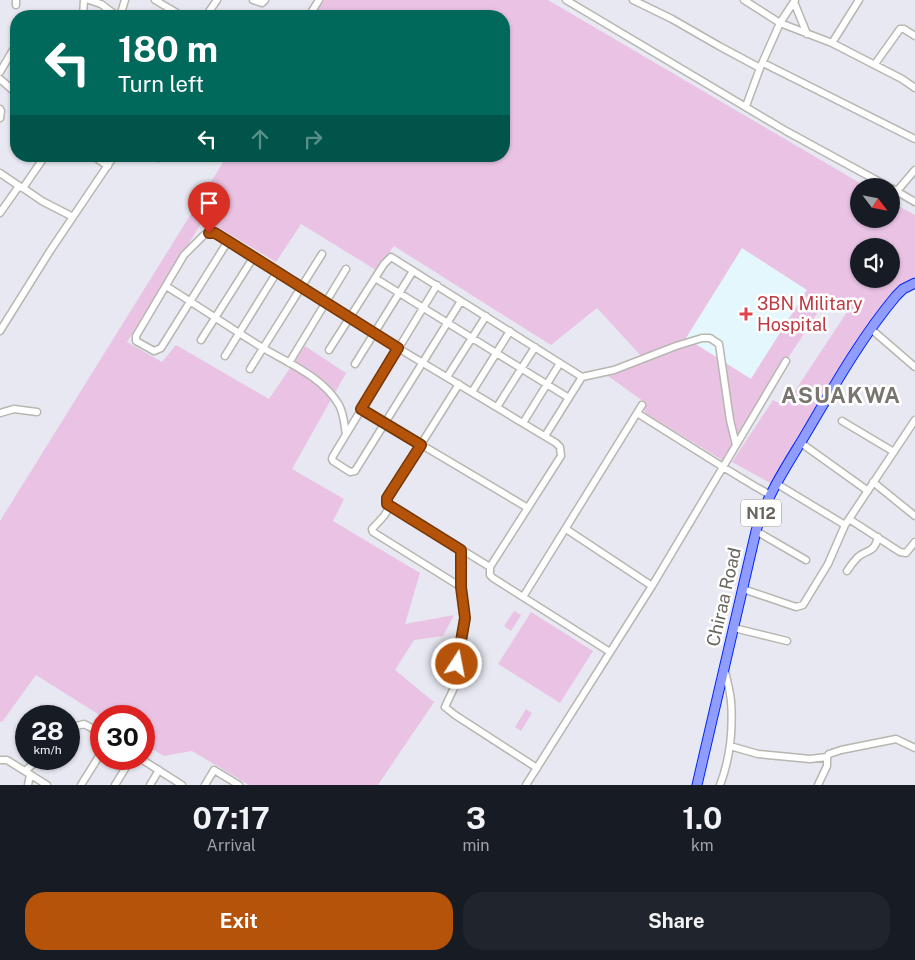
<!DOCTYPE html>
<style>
body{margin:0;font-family:"Public Sans",sans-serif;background:#20242c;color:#f1f3f6;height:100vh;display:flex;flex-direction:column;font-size:19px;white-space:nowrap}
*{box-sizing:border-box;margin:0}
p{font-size:16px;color:#9ea1a6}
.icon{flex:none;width:28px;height:28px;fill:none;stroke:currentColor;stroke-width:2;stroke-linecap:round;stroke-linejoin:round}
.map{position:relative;height:785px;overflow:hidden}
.side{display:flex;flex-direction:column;background:#171b24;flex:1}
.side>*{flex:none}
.guide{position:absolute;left:10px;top:10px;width:500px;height:152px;border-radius:20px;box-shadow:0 1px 4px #0004;background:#00695c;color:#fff;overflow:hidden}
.needle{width:32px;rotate:122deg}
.tools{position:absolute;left:850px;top:178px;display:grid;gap:10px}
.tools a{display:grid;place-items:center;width:50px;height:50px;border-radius:50%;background:#171b24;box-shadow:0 1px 4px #0004;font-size:25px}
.speed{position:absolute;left:15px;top:705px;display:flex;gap:10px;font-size:25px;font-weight:700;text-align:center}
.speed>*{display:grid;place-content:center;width:65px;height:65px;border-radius:50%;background:#171b24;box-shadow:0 1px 4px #0004;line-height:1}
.speed small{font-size:12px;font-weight:400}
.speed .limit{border:8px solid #d22;background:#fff;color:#111}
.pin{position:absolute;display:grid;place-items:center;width:42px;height:42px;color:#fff;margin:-51px -21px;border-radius:50% 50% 50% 0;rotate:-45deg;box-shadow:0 0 5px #0007}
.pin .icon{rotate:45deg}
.me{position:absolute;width:55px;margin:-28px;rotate:11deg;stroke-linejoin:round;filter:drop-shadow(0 0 4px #0008)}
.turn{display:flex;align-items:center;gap:18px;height:105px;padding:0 25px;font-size:22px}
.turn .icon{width:65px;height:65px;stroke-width:2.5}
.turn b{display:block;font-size:35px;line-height:42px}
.lanes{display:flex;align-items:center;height:48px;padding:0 25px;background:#0003;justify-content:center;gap:25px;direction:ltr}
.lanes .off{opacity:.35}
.eta{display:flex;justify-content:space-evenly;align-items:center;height:85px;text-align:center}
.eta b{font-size:30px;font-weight:700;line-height:35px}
.primary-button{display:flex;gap:10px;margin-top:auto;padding:10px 25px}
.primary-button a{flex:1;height:58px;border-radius:20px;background:#b45309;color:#fff;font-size:20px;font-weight:700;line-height:58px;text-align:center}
.primary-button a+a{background:#20242c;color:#f1f3f6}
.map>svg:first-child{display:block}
.medical{fill:#e4f7fd}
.green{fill:#eac3e4;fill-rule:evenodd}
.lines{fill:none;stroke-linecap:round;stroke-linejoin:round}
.minor-casing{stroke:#b7b6af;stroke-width:9}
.highway-casing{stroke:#0028f9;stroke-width:11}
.minor{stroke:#fff;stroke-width:6}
.highway{stroke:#919cff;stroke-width:9}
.route-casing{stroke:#753606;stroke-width:12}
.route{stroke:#b45309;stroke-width:9}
.health-dot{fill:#e0444e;stroke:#fff;stroke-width:2}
.labels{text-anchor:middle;stroke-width:5;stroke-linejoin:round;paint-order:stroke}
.shield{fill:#fff;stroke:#95938e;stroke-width:1}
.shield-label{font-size:16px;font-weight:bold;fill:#68655e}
.health-label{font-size:18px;fill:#be3a42;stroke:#fff;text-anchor:start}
.street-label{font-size:18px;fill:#68655e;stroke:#fff}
.district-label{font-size:22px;font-weight:bold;letter-spacing:1px;fill:#7a766f;stroke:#fff}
</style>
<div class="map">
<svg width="915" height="785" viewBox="0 0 915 785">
<rect width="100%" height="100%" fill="#e7e8f1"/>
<!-- medical -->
<path class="medical" d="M742,248L807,289L751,379L686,338Z"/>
<!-- green -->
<path class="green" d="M324,0H548L865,186H859V219H891V202L915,215V283L895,293L772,484L732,462L773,400L785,406L849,309L829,295L722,460L645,413L643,401L605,374L642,357L597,308L551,345L394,246L376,270L301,224L276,262L204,219L127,342L162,362L176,345L269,399L305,346L346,373L292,469L344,499L333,521L420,573L405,624L454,615L443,636L414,640L395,670L434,702L378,785H249L192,751L163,756L144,743V716H101L36,675L2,722L0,721V521L227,156H504V16H314ZM859,246H891V279H859ZM742,248L807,290L751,379L686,338Z
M514,611L521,615L511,631L504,626Z
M531,612L593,651L560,703L498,664Z
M526,709L532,713L521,731L515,727Z"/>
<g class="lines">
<!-- minor casing -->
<g class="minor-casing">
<path id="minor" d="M89,0L101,4L117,16
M155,0L182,16
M253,0L262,3L265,0
M566,0L786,131L887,186
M633,0L672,19L719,46L760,68
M744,0L780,23L832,43L902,79L915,88
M794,2L807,34
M16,5V0
M83,16L84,0
M120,16L125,0
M206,16L217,0
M309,16L319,0
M832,43L859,0
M763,63L915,139
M875,64L900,29H904L915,36
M0,72L16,45
M0,79L16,93
M746,106L760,68L780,23L795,0
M0,109L1,111L0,118
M45,156L23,188L42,201L73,217
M93,156L108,166
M154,156L158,158L166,156
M0,173L22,188
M891,188L915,202
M897,191L915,170
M0,213L19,186
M228,241L161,348L154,351L136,341V336L184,255L204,235L215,233L228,241L398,348L556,443L560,447L561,456L490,567V575L493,578L523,597
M375,278L569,398
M437,285L333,456L332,459L333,461L350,472L355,471L461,301
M166,286C198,306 230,328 263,348C288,363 323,377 339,405C344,414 344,424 346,434
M871,329L915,367
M0,331L50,251L114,156
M201,340L253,258
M329,350L384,264L391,257L582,377L614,370L676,346L702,338H710L719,344L730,420L736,445
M225,356L277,272
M289,363L346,269
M355,364L413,271
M250,369L322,254
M447,377L486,316
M459,384L391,492L387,498V504L490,567
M472,392L510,331
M497,407L535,347
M361,409L528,508
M0,413L14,409L37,412
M637,413L723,467L786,361
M842,421L894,452
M523,423L560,363
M545,436L582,377
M801,443L868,491
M873,482L915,516
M777,484L845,525
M758,488L770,495
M390,506L384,516L372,529L373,532L461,587
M849,519L900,552L906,553L915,542
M566,529L652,586
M756,531L806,560
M461,550V587L465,618L457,664L460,675L445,707L455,715L537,768
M847,571C850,566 854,561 858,557C867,549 874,554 878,537
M743,589L796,607L803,605L828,564L845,525L915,420
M734,628L787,641
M610,652L523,597L642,405
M69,728L84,724L101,733
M730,746L758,754L810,759L827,757
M141,759L182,785
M0,760H7L47,785
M25,771L39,759
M28,785L30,775
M81,785L101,753
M115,785L131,759
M150,785L159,770
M205,785L214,770L239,785
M526,785L652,586L723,467L756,487
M720,785C730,759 733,729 731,701C730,691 727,680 725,671
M818,785L827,766V757L829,754L841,750L896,739L915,748"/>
</g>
<!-- highway casing -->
<g class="highway-casing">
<path id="highway" d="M697,785L756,531C766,497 786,467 804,437C833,388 860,339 896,296L903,289L915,283"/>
</g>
<!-- minor -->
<use href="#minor" class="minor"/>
<!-- highway -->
<use href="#highway" class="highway"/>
</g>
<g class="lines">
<!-- route casing -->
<g class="route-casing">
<path id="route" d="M209,233H215L228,241L398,348L361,409L421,445L387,498V504L461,550V587L465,618L457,664"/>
</g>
<!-- route -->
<use href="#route" class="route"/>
</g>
<!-- markers -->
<path class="health-dot" d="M743.5 306.5h5v5h5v5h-5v5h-5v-5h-5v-5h5z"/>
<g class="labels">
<!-- shield labels -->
<rect class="shield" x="741" y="499.5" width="40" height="27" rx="4"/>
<g class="shield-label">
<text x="761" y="519">N12</text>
</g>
<!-- health labels -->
<g class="health-label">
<text x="757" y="310">3BN Military<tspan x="757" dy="21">Hospital</tspan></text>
</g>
<!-- street labels -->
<g class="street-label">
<text transform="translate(724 597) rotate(-77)" y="6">Chiraa Road</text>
</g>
<!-- district labels -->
<g class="district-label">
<text x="841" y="403">ASUAKWA</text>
</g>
</g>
</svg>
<div class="tools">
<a><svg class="needle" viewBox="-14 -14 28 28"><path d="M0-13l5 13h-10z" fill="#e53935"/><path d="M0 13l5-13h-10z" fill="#9ea1a6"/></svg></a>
<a><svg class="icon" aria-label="sound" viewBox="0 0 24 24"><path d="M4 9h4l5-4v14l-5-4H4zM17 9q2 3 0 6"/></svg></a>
</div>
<div class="speed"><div>28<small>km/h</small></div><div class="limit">30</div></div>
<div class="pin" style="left:209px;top:233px;background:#d93025"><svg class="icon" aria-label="arrive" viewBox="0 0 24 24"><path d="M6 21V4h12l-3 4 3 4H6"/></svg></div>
<svg class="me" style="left:457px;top:664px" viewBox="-20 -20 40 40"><circle r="17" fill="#b45309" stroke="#fff" stroke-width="3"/><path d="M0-11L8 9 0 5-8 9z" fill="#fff"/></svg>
<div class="guide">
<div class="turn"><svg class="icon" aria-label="left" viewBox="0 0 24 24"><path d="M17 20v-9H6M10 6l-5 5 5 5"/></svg><div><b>180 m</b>Turn left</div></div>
<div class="lanes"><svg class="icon" aria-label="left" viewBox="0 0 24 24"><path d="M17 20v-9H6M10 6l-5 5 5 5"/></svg><svg class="icon off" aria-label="ahead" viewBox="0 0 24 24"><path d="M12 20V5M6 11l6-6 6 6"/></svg><svg class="icon off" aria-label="right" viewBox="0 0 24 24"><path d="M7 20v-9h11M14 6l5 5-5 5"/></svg></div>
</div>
</div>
<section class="side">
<div class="eta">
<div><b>07:17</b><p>Arrival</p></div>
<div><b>3</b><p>min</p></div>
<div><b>1.0</b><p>km</p></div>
</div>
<div class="primary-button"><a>Exit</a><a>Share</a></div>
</section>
